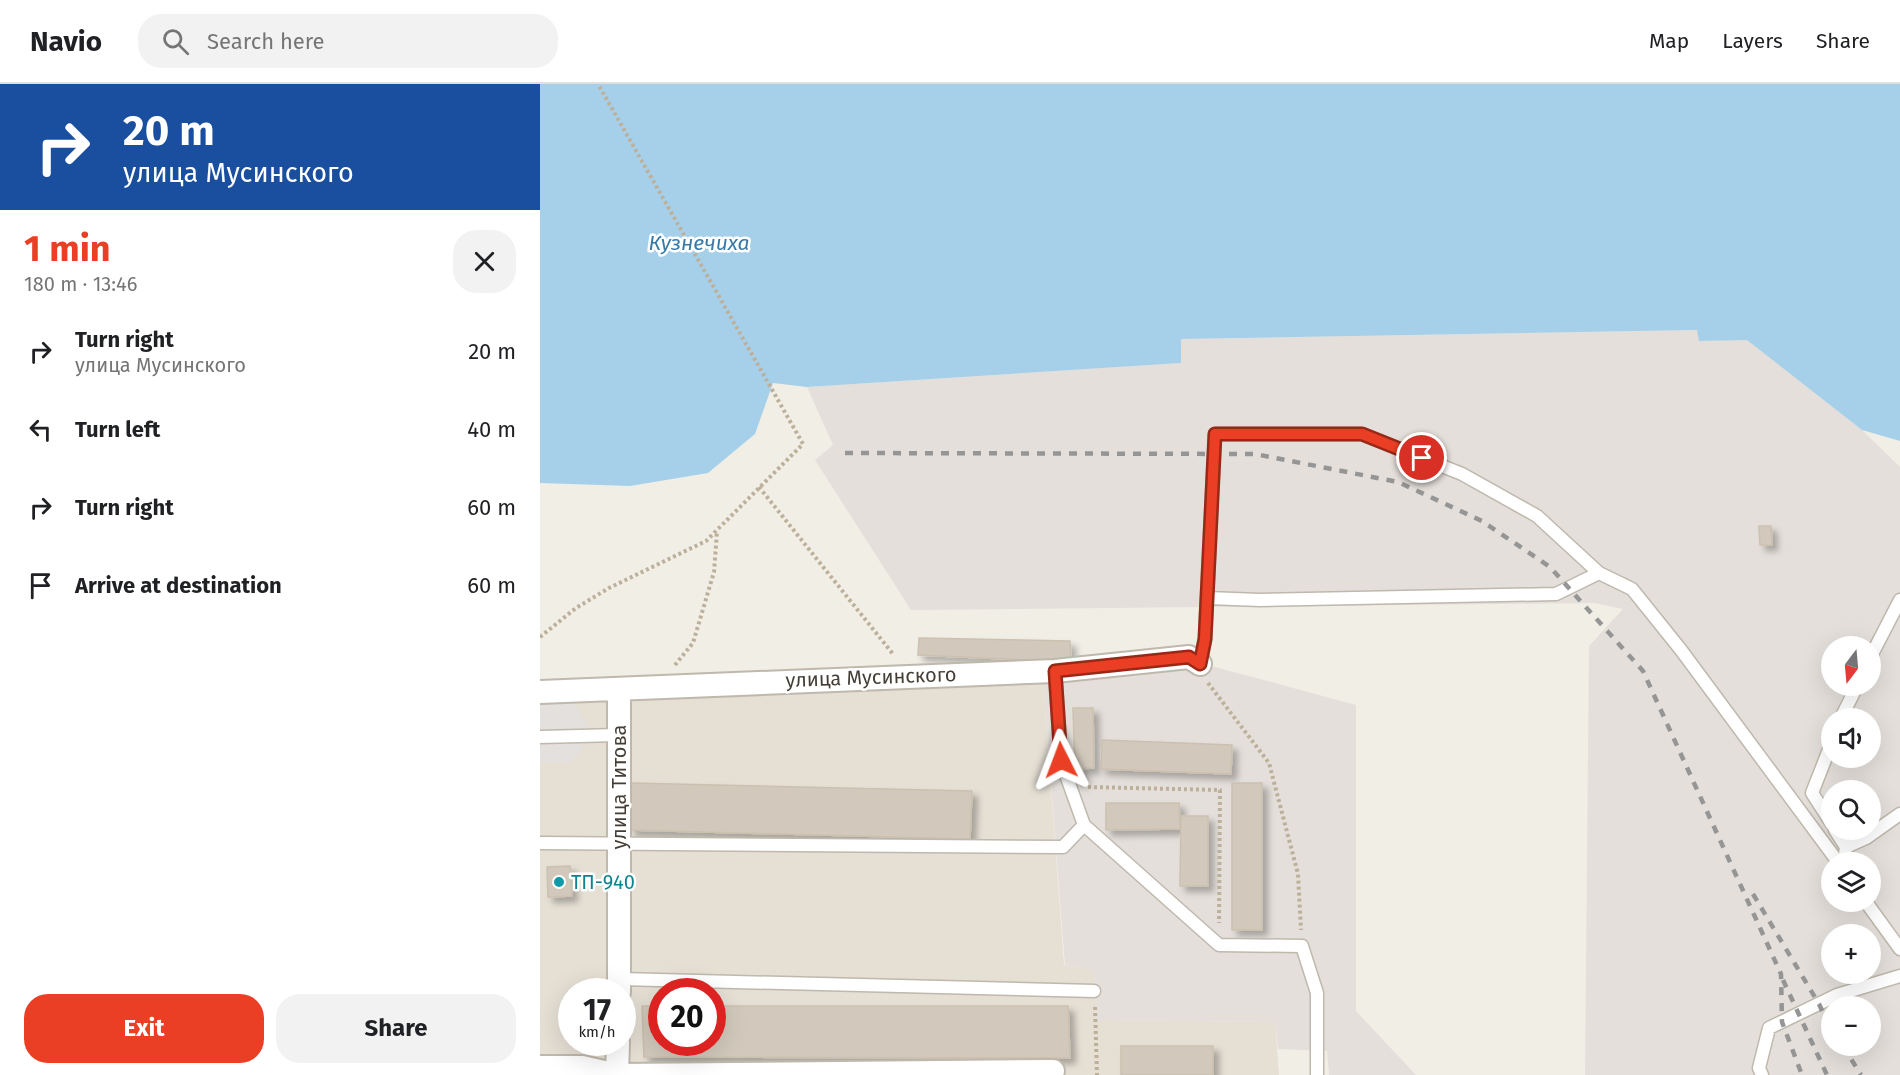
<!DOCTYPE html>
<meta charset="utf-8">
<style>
body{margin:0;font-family:"Fira Sans",sans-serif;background:#f2f2f2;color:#202124;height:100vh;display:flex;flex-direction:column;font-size:22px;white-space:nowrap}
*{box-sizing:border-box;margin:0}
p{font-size:20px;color:#757577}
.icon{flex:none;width:33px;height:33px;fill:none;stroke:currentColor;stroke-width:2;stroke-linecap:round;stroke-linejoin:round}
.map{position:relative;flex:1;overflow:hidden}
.sheet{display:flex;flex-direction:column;background:#fff;width:540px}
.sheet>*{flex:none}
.banner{background:#1a4fa0;color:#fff;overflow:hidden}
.needle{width:39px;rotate:196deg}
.tools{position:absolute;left:1281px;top:552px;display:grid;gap:12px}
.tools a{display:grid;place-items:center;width:60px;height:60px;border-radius:50%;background:#fff;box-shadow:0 6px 24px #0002;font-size:30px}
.speed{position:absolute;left:18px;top:894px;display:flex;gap:12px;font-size:30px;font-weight:700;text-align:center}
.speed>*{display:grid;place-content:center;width:78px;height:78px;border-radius:50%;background:#fff;box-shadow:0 6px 24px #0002;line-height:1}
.speed small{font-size:15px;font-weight:400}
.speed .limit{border:9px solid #d22;background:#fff;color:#111}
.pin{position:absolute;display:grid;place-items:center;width:51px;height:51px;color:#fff;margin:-26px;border:3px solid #fff;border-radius:50%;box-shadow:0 2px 6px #0007}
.me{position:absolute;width:66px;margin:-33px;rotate:357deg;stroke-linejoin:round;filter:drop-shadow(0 0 4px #0008)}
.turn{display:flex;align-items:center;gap:21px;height:126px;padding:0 24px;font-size:27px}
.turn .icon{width:78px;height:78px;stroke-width:2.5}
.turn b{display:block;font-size:42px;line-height:51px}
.round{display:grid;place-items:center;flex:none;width:63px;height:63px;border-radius:24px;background:#f2f2f2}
.headline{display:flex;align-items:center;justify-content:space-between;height:102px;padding:0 24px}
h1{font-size:36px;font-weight:700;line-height:45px;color:#ea3f24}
.button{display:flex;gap:12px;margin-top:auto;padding:12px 24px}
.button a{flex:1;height:69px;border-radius:24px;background:#ea3f24;color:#fff;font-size:24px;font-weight:700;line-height:69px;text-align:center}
.button a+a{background:#f2f2f2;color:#202124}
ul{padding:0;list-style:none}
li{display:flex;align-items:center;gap:18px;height:78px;padding:0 24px}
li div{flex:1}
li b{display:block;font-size:22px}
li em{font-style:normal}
header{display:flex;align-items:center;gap:36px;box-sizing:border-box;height:84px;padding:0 30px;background:#fff;border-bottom:2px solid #e0e0e0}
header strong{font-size:28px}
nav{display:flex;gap:33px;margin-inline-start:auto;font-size:21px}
.search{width:420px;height:54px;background:#f2f2f2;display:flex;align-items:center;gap:15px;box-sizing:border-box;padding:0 21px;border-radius:24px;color:#757577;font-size:22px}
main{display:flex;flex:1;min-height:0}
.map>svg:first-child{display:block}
.residential{fill:#e5dfd4;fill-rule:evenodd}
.industrial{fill:#e4dfda;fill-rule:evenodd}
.parking{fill:#e3e0dd}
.water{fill:#a6d0ea}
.building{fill:#d2c9bc;stroke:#ccc1b0;stroke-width:1.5;filter:url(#shadow)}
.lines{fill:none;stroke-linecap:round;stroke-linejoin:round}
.service-casing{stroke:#bfb8ac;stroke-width:15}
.minor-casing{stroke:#bfb8ac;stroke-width:26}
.path{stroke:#bdb09b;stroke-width:4;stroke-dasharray:3 3;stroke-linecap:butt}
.service{stroke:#fff;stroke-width:12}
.minor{stroke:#fff;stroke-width:22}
.rail{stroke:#959595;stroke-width:4.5;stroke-dasharray:8 8;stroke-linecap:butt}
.route-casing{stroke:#982917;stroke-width:15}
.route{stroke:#ea3f24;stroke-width:10}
.culture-dot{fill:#0f9aa8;stroke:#fff;stroke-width:2}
.labels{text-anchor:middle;stroke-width:5;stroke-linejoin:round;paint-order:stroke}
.street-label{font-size:20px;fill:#443e36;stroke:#fff}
.culture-label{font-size:20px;fill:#0d838f;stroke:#fff;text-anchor:start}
.water-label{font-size:21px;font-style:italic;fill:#377aa7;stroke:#fff}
</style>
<header>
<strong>Navio</strong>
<div class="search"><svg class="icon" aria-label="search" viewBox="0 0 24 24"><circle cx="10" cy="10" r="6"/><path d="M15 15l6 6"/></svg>Search here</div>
<nav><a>Map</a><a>Layers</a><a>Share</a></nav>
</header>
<main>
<section class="sheet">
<div class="banner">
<div class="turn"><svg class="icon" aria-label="right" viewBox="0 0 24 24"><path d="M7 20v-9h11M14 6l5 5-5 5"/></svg><div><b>20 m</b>улица Мусинского</div></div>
</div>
<div class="headline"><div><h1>1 min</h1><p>180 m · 13:46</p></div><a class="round"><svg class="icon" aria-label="close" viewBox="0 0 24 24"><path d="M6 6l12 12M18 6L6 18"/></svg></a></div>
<ul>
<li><svg class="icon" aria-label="right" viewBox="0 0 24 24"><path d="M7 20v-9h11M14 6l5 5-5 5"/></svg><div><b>Turn right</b><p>улица Мусинского</p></div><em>20 m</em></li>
<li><svg class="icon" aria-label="left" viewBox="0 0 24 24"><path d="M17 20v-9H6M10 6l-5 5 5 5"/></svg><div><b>Turn left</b></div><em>40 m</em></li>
<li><svg class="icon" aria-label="right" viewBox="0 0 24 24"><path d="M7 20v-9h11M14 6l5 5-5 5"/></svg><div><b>Turn right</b></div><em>60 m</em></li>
<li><svg class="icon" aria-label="arrive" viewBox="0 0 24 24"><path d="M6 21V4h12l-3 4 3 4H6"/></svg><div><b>Arrive at destination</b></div><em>60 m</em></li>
</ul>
<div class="button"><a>Exit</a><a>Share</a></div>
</section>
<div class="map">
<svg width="1360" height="991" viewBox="0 0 1360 991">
<defs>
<filter id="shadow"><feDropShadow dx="5.5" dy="5.5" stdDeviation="3" flood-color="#0004"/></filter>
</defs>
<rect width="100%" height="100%" fill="#f1eee6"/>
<!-- residential -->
<path class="residential" d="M503,597L524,881L554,886L557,936L735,938L739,991H0V615ZM32,908H82V958H32ZM122,908H172V958H122Z"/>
<!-- industrial -->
<path class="industrial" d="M1158,246L1159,257L1207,255L1322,346L1360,383V991H1045L1049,562L1083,525L1055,519L371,526L275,376L293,361L267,303L641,279V255ZM1292,562H1330V602H1292ZM1292,634H1330V674H1292ZM1292,706H1330V746H1292ZM1292,778H1330V818H1292ZM1292,850H1330V890H1292ZM1292,922H1330V962H1292Z
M675,583L816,621V927L876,991H789L787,967L738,965L735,938L557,936L554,886L525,881L503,597Z"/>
<!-- parking -->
<path class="parking" d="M32,615L48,642L43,662L31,679H0V617Z"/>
<!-- water -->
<path class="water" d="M0,0H1360V357L1322,346L1207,256L1159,257L1157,246L641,255V279L267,303L233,299L215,350L168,389L90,402L0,399Z"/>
<!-- building -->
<path class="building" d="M1219,442H1231L1232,461H1220Z
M379,554L530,557L531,578L378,571Z
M533,624H553L554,684L535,685Z
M562,656L692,661L691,690L561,685Z
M91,699L432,707L430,755L90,746Z
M692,699H722V846H692Z
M566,719H639L640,745L566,746Z
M641,732H668V802H640Z
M30,782L32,812L8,813L7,783Z
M102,922H122V958H172V922H528L530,974L104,973Z
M581,962H673V991H581Z
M581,962H673V991H581Z"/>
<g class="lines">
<!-- service casing -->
<g class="service-casing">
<path id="service" d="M668,514L720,516L1016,510L1059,489
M1330,574L1360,516
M660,580L665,555L675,350H822L922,390L997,432L1059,489L1092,505L1141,566L1298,778
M515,587L521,677L544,741L679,861L762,862L777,909V991
M1301,634L1317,602
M0,653L78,651
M1292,658L1272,709L1292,740
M1295,746L1306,763L1304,778
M0,759L523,763L544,741
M1306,763L1326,754L1360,730
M1326,818L1360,865
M80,895L554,907
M1222,991L1219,984L1229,944L1297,911L1360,892"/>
</g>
<!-- minor casing -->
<g class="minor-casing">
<path id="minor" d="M0,608L515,587L649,573L660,580
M79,908V606
M0,983H42L77,991L513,987
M77,991L78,958"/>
</g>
<!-- path -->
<path class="path" d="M219,403L353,570
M0,553L36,524L69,504L166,457L263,360L58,0
M135,581L153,559L174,488L177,448
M668,599L729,679L758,790L761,846
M548,703L680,706L679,839
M555,923L557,991"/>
<!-- service -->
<use href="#service" class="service"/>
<!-- minor -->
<use href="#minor" class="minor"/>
<!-- rail -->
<path class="rail" d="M305,369L715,370L858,398L942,437L1010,483L1103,587L1241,890L1242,938L1262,991
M1213,810L1279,920L1292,948
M1243,896L1287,991
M1303,962L1321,991"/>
</g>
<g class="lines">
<!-- route casing -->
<g class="route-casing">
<path id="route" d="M521,676L515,587L649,573L660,580L665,555L675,350H822L882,374"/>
</g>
<!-- route -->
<use href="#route" class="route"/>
</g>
<!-- markers -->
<circle class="culture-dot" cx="19" cy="798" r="6"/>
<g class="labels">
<!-- street labels -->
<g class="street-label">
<text transform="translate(331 593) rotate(-2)" y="7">улица Мусинского</text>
<text transform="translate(79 703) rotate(-90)" y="7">улица Титова</text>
</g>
<!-- culture labels -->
<g class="culture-label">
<text x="31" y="805">ТП-940</text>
</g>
<!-- water labels -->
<g class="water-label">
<text x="159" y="166">Кузнечиха</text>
</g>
</g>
</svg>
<div class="tools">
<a><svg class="needle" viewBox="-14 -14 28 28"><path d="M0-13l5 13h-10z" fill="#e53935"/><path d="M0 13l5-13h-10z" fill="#757577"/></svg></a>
<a><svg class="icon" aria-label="sound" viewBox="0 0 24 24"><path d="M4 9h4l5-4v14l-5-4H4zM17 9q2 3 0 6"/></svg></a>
<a><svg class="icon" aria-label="search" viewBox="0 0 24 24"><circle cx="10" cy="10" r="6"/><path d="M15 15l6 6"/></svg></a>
<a><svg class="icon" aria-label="layers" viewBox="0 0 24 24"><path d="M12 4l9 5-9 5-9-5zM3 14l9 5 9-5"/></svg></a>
<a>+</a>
<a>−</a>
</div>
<div class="speed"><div>17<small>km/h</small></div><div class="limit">20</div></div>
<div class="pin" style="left:882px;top:374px;background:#d93025"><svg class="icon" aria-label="arrive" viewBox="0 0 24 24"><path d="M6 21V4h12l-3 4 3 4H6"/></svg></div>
<svg class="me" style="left:521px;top:676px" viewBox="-20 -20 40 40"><path d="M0-17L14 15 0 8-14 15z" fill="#ea3f24" stroke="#fff" stroke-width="4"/></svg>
</div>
</main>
